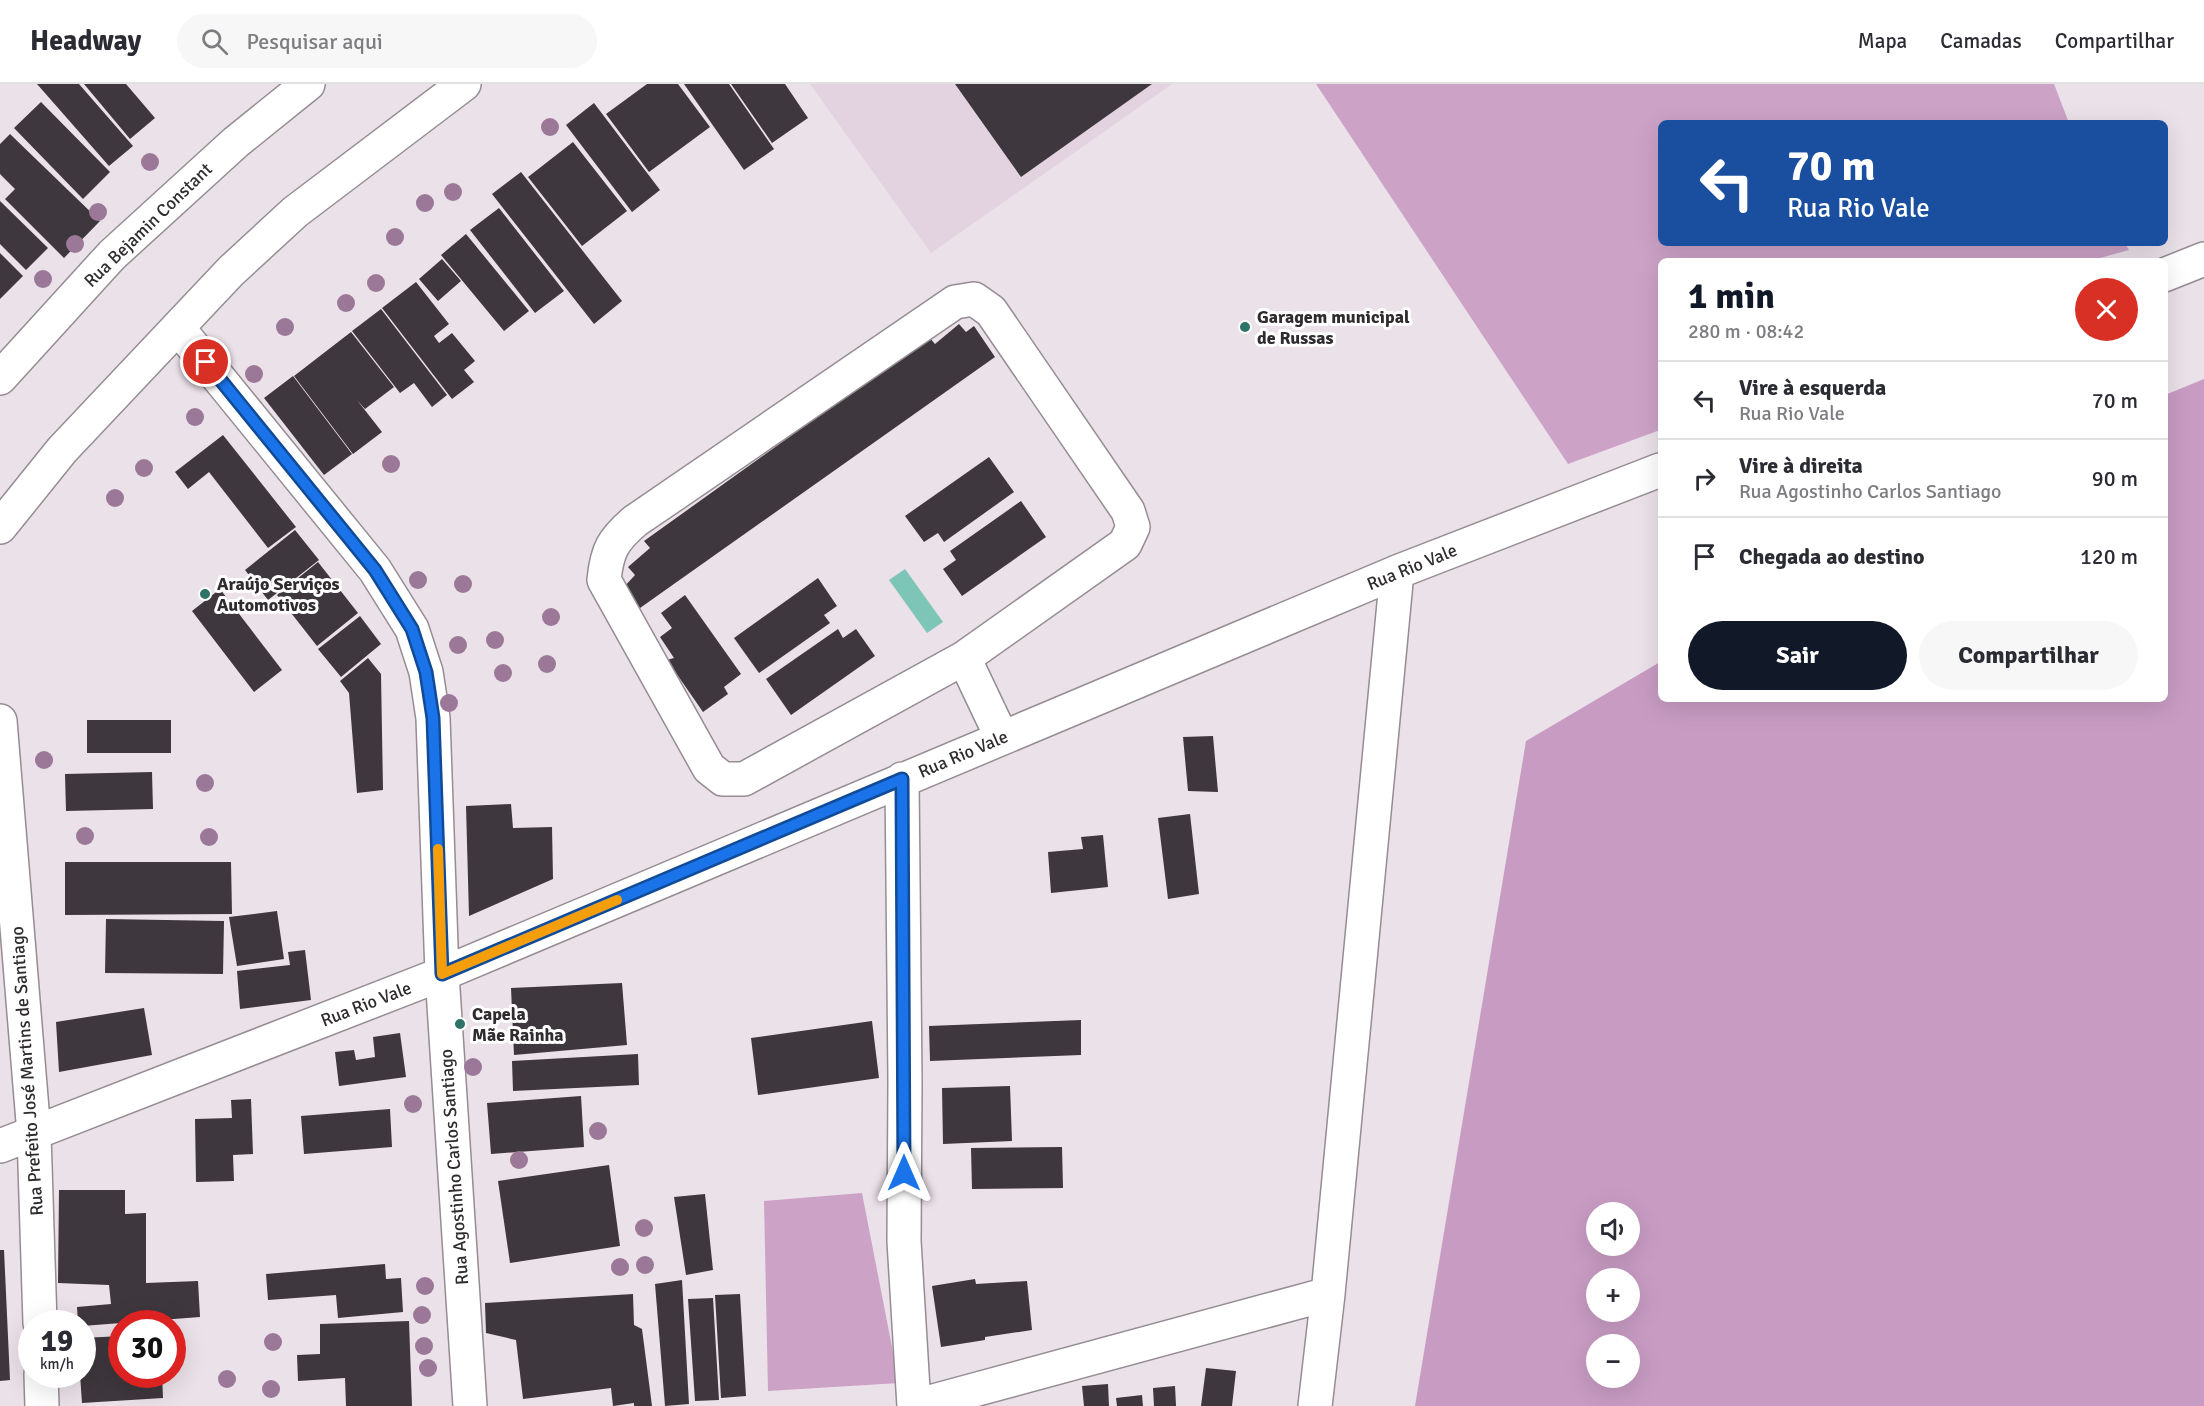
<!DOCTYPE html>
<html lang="pt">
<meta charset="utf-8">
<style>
body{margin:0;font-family:Signika,sans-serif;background:#f7f7f7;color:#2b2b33;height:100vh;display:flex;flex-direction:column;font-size:22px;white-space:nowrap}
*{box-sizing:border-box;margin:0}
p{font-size:20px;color:#7c7c81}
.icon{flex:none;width:33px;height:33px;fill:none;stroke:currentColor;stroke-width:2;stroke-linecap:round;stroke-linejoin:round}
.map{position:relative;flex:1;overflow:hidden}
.sheet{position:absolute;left:1658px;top:174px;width:510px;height:444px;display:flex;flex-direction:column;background:#fff;border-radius:9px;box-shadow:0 6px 24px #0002}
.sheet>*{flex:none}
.guide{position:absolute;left:1658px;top:36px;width:510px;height:126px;border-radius:9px;box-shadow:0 6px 24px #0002;background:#1a4fa0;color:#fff;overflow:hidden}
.fabs{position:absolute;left:1586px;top:1118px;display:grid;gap:12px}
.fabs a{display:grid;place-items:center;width:54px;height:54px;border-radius:50%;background:#fff;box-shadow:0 6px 24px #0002;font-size:30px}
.speed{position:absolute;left:18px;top:1226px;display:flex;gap:12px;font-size:30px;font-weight:700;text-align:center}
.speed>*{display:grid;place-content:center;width:78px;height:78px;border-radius:50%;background:#fff;box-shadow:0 6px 24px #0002;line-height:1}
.speed small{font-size:15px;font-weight:400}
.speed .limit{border:9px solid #d22;background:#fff;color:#111}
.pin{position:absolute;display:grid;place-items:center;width:51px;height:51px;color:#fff;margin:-26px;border:3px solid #fff;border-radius:50%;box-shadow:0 2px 6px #0007}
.me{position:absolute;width:66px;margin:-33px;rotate:0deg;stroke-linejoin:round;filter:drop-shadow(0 0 4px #0008)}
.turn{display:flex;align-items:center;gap:21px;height:126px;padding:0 30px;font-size:27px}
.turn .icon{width:78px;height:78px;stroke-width:2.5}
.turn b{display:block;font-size:42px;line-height:51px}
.round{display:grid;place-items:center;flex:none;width:63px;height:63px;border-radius:32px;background:#f7f7f7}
.head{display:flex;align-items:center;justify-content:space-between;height:102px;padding:0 30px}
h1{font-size:36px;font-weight:700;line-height:45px;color:#111827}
.button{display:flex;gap:12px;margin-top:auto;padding:12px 30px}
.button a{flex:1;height:69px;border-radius:36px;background:#111827;color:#fff;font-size:24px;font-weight:700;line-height:69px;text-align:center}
.button a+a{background:#f7f7f7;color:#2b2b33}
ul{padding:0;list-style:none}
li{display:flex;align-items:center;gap:18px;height:78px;padding:0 30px;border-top:2px solid #e1e1e2}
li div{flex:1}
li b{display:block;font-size:22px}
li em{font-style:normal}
header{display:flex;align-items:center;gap:36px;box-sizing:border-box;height:84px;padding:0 30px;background:#fff;border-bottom:2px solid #e1e1e2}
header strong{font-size:28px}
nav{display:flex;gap:33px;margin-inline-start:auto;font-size:21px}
.search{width:420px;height:54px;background:#f7f7f7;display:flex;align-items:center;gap:15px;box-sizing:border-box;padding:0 21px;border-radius:33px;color:#7c7c81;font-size:22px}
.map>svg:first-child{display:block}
.built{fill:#e3d3e1}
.green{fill:#cca2c7}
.forest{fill:#c89bc3;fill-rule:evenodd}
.water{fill:#7dc5b7}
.building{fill:#3e373d}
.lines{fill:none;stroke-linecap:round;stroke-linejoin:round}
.minor-casing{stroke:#958c94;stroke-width:36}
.major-casing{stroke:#958c94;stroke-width:36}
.minor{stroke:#fff;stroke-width:33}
.major{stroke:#fff;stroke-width:33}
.tree{fill:#9b7897}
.route-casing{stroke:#114b97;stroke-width:15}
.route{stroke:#1a73e8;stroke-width:10}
.slow{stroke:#f59e0b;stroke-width:10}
.poi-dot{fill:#2e7367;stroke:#fff;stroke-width:2}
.labels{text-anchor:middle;stroke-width:6;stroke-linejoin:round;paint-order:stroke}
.street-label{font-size:18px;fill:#2f2b2e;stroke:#fff}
.poi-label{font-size:18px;font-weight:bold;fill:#2f2b2e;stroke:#fff;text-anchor:start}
</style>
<header>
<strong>Headway</strong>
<div class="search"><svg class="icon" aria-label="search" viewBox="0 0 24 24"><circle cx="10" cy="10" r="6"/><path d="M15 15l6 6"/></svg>Pesquisar aqui</div>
<nav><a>Mapa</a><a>Camadas</a><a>Compartilhar</a></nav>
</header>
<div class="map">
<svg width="2204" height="1322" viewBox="0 0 2204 1322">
<rect width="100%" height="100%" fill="#ebe1e9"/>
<!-- built -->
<path class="built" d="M810,0H1172L931,169Z"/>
<!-- green -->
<path class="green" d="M1316,0H2054L2069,39H1660V159H2125L2129,166L2089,177H1660V346L1568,380Z
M862,1109L899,1299L768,1307L764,1117Z"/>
<!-- forest -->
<path class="forest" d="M2204,295V1322H1415L1526,657L1660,578V615H2164L2165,311ZM1596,1128H1629V1161H1596ZM1596,1194H1629V1227H1596ZM1596,1260H1629V1293H1596Z"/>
<!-- water -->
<path class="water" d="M905,485L943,538L927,549L889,496Z"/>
<!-- building -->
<path class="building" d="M37,0H79L133,62L109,82Z
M84,0H126L155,34L130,55Z
M647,0H678L710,43L649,88L606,30Z
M684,0H729L774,65L744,86Z
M731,0H785L808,34L772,59Z
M955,0H1152L1021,93Z
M41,18L110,88L83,115L14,44Z
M594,19L660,106L632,128L566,41Z
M10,50L100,137L64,174L5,115L15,105L0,90V60Z
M573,58L627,127L582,162L528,93Z
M521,88L622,217L594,240L492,110Z
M0,117L48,164L26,186L0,160Z
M499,124L564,207L535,229L470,146Z
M466,150L529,227L504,247L441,171Z
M0,169L23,192L0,215Z
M442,175L461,197L438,217L419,195Z
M416,198L449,240L434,252L439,259L452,249L475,277L464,286L474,298L452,315L382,224Z
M381,225L447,311L432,323L414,299L400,309L352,247Z
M959,240L966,248L974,242L995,273L640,524L624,503L635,491L628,483L650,464L644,457L929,253L935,260Z
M351,248L394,303L365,325L357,316L382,348L353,370L294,292Z
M293,292L352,370L324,391L264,314Z
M223,351L296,443L268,464L209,388L188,405L175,388Z
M989,373L1014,408L944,458L938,449L924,458L905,432Z
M1021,417L1046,453L962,512L943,485L956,476L950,467Z
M295,446L319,476L268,516L245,486Z
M318,478L358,529L317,562L277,511Z
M818,494L837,522L824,531L830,539L759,589L734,554Z
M220,505L282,586L254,608L192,527Z
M685,511L741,590L724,603L728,610L703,628L667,576L674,574L660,553L672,544L661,529Z
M360,532L381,560L341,593L318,565Z
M838,545L843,554L856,545L875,572L791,631L766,595Z
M368,574L381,590L383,706L357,709L349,609L340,597Z
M87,636H171V669H87Z
M1213,652L1218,708L1188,707L1183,653Z
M152,688L153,725L66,727L65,690Z
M511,720L513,744L552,743L553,795L469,832L466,722Z
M1190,730L1199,810L1168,815L1158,734Z
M1103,751L1108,803L1051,809L1048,768L1083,765L1081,753Z
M65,778H231L232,830L65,831Z
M277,827L284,875L237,882L229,833Z
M106,835L224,837L223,890L105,889Z
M305,866L311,916L240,925L237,887L290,881L288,868Z
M622,899L627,961L514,971L511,904Z
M144,924L152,971L59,988L56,938Z
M1081,936V971L930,977L929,942Z
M872,937L879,994L758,1011L751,954Z
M400,949L406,993L339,1002L335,968L354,966L356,976L375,973L373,953Z
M638,970L639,1001L513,1007L512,977Z
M1010,1002L1012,1057L943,1060L942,1004Z
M581,1012L584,1063L491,1070L487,1019Z
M251,1015L253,1070L233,1071L234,1097L196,1098L195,1035L232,1034L231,1016Z
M390,1025L392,1063L304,1070L301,1032Z
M1062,1063L1063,1104L972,1105L971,1064Z
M609,1081L620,1162L510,1179L498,1097Z
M59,1106H125V1130L146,1129V1199L198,1197L200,1233L82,1242V1239H78L77,1223L111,1220L109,1201L58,1199Z
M705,1110L713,1186L686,1191L674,1113Z
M0,1166H4L10,1296L0,1297Z
M385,1180L386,1195L401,1194L403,1228L338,1234L336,1211L268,1216L266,1190Z
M975,1195L976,1200L1027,1197L1032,1246L985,1253V1256L941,1263L932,1202Z
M682,1196L689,1320L665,1322L655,1200Z
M633,1210L634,1241L642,1245L652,1322H634V1319L613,1322L611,1304L523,1315L516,1256L486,1249L485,1219Z
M740,1210L746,1312L721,1314L715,1211Z
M713,1214L719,1316L695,1317L688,1215Z
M409,1237L412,1322H346L345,1294L298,1297L297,1271L320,1270V1240Z
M172,1250H180L181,1279L172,1278Z
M122,1252V1290H162L163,1314L82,1319L80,1290H82V1254Z
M1206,1284L1236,1287L1232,1322H1201Z
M1108,1300L1109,1322H1084L1082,1302Z
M1175,1302L1176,1322H1154L1153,1304Z
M1142,1311L1143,1322H1117L1116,1314Z"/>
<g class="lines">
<!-- minor casing -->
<g class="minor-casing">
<path id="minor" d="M2164,191L2204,175
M974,215L991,227L1128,427L1133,443L1125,460L964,574L744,695H723L709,684L604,496C607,466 613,456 635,437L955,218Z
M178,244L375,486L412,545L426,588L433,634L442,890L470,1322
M964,574L1002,654
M0,637L34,1050L40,1239
M902,695L905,997L904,1157L914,1322
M0,1062L442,890L1397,488L1660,386
M41,1290L42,1322
M915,1322L1328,1210
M1315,1322L1328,1210L1397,488"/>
</g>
<!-- major casing -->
<g class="major-casing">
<path id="major" d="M0,294L112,171L236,58L308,0
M0,443L62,366L231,187L295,128L464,0"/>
</g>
<!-- minor -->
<use href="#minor" class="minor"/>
<!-- major -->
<use href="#major" class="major"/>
</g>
<!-- trees -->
<g class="tree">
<circle cx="550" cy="43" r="9"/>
<circle cx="150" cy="78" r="9"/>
<circle cx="453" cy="108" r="9"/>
<circle cx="425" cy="119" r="9"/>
<circle cx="98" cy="128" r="9"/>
<circle cx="395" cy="153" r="9"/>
<circle cx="75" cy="160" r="9"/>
<circle cx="43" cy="195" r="9"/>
<circle cx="376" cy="199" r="9"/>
<circle cx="346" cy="219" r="9"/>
<circle cx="285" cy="243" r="9"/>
<circle cx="254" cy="290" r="9"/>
<circle cx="195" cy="333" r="9"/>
<circle cx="391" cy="380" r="9"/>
<circle cx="144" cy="384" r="9"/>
<circle cx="115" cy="414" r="9"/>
<circle cx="418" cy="496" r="9"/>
<circle cx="463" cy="500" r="9"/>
<circle cx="551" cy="533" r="9"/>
<circle cx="495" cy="556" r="9"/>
<circle cx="458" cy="561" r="9"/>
<circle cx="547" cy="580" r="9"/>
<circle cx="503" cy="589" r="9"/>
<circle cx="449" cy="619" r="9"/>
<circle cx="44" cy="676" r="9"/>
<circle cx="205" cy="699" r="9"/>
<circle cx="85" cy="752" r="9"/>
<circle cx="209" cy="753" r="9"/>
<circle cx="473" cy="983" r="9"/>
<circle cx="413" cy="1020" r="9"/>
<circle cx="598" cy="1047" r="9"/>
<circle cx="519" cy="1076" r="9"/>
<circle cx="644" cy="1144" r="9"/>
<circle cx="645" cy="1181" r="9"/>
<circle cx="620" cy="1183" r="9"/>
<circle cx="425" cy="1202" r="9"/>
<circle cx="422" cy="1231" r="9"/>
<circle cx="273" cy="1258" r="9"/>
<circle cx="424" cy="1262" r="9"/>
<circle cx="428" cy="1284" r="9"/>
<circle cx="227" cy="1295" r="9"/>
<circle cx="271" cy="1305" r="9"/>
</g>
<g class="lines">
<!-- route casing -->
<g class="route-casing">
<path id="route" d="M206,278L375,486L412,545L426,588L433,634L442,890L902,695L904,1089"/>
</g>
<!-- route -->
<use href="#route" class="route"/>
<!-- slow -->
<path class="slow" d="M438,765L442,890L617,816"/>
</g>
<!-- markers -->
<g class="poi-dot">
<circle cx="1245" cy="243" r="6"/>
<circle cx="205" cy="510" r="6"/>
<circle cx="460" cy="940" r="6"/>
</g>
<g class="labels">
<!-- street labels -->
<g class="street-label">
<text transform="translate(148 141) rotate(-44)" y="6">Rua Bejamin Constant</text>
<text transform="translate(1412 483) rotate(-22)" y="6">Rua Rio Vale</text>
<text transform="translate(963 670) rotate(-23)" y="6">Rua Rio Vale</text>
<text transform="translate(366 920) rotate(-21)" y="6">Rua Rio Vale</text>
<text transform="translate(27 987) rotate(-94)" y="6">Rua Prefeito José Martins de Santiago</text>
<text transform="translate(454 1083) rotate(-94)" y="6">Rua Agostinho Carlos Santiago</text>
</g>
<!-- poi labels -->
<g class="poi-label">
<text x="1257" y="239">Garagem municipal<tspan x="1257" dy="21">de Russas</tspan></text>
<text x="217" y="506">Araújo Serviços<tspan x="217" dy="21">Automotivos</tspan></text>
<text x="472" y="936">Capela<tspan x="472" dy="21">Mãe Rainha</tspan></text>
</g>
</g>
</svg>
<div class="fabs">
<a><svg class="icon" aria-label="sound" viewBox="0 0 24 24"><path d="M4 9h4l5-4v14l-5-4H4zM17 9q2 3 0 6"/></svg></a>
<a>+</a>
<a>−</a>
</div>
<div class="speed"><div>19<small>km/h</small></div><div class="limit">30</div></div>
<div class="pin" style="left:206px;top:278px;background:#d93025"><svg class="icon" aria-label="arrive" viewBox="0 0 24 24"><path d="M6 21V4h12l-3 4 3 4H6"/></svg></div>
<svg class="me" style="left:904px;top:1089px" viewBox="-20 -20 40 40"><path d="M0-17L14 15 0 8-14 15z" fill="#1a73e8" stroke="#fff" stroke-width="4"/></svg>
<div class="guide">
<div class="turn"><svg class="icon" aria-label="left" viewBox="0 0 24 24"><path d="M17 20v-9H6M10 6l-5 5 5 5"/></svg><div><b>70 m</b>Rua Rio Vale</div></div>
</div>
<section class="sheet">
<div class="head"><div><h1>1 min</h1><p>280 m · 08:42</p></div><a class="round" style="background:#d93025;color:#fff"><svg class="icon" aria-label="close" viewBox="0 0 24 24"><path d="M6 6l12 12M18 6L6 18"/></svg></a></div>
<ul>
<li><svg class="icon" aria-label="left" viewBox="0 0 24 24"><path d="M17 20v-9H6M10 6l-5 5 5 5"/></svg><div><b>Vire à esquerda</b><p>Rua Rio Vale</p></div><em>70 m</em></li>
<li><svg class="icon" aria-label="right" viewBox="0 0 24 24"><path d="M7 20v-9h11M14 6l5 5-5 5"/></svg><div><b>Vire à direita</b><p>Rua Agostinho Carlos Santiago</p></div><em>90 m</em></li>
<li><svg class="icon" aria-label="arrive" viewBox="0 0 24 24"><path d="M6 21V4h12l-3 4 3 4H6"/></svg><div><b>Chegada ao destino</b></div><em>120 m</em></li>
</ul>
<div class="button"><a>Sair</a><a>Compartilhar</a></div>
</section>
</div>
